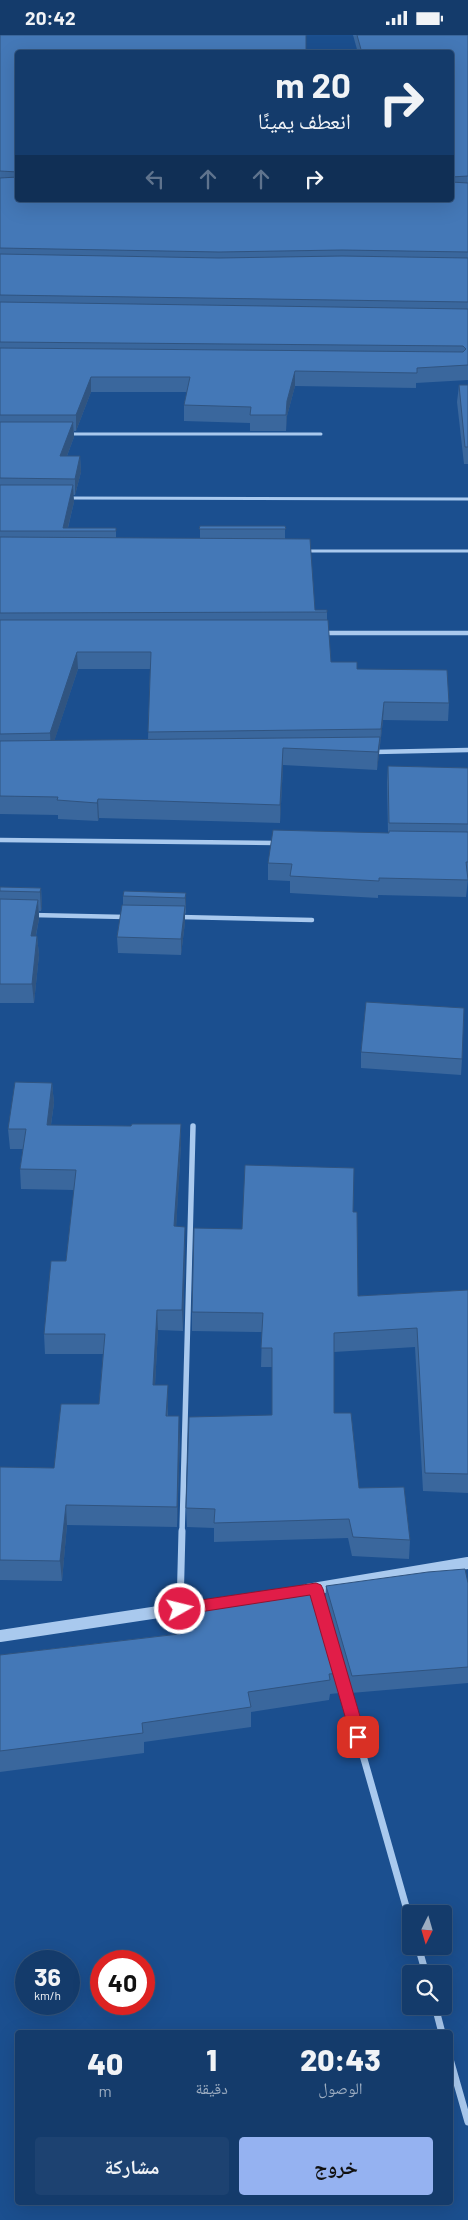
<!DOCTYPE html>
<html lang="ar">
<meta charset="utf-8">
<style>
body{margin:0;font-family:Barlow,"Noto Naskh Arabic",sans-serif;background:#1d4271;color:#f1f3f6;direction:rtl;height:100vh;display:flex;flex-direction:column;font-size:19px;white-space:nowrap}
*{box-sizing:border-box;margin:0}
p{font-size:16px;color:#9dadc1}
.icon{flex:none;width:28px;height:28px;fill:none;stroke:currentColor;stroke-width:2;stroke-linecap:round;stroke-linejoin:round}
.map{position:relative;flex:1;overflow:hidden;direction:ltr}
.drawer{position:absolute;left:15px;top:1995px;width:438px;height:175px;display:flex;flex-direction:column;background:#143b6b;border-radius:5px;box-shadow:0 5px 20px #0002,0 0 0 1px #33557e;direction:rtl}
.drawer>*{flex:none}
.banner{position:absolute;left:15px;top:15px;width:439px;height:152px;border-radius:5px;box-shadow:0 5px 20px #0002,0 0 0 1px #33557e;direction:rtl;background:#143b6b;color:#f1f3f6;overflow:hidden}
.needle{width:32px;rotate:185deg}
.buttons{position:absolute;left:402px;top:1870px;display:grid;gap:10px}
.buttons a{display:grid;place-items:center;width:50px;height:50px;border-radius:5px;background:#143b6b;box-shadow:0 5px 20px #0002,0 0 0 1px #33557e;font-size:25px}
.speed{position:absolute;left:15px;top:1915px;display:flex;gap:10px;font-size:25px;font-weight:700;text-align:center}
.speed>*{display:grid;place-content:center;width:65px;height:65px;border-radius:50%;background:#143b6b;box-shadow:0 5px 20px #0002,0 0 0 1px #33557e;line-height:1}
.speed small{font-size:12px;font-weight:400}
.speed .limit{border:8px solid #d22;background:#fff;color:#111}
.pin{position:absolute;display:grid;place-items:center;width:42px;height:42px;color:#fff;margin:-21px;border-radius:10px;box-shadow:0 2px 8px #0006}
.me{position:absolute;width:55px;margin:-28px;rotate:82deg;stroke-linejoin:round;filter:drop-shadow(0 0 4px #0008)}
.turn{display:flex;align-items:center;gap:18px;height:105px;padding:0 20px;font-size:22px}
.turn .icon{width:65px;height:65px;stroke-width:2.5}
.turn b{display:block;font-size:35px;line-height:42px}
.lanes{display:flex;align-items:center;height:48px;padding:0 20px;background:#0003;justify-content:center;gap:25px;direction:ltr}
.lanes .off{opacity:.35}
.eta{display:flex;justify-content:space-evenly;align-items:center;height:85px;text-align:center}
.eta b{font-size:30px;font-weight:800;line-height:35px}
.action{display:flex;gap:10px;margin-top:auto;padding:10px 20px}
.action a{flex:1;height:58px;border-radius:5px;background:#95b2f1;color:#111;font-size:20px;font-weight:800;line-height:58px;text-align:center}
.action a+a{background:#1d4271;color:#f1f3f6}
.status{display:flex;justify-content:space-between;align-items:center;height:35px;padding:0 25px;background:#143b6b;direction:ltr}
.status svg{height:14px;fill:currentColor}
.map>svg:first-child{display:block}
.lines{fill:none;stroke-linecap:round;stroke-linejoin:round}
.minor-far3{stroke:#a9c9ee;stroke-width:3}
.minor-far2{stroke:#a9c9ee;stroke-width:4.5}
.minor-far1{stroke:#a9c9ee;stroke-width:5.5}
.minor{stroke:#a9c9ee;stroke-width:7}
.tertiary{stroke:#a9c9ee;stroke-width:12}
.wall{fill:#3a679d;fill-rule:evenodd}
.shaded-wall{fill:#305480}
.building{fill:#4478b7;stroke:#305480}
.route{fill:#e11d48;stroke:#92132f}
</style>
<div class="status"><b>20:42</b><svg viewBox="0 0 49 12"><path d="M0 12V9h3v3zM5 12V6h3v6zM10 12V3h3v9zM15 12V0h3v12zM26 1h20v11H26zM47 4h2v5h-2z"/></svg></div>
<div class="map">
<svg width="468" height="2185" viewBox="0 0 468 2185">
<rect width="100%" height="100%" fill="#1b4f8f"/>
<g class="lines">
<!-- minor-far3 -->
<path class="minor-far3" d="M69,399H321
M69,463L468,464
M306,516H468"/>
<!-- minor-far2 -->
<path class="minor-far2" d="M324,598H468
M374,717L468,715
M0,805L277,808
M32,880L126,882
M180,882L312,885"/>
<!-- minor-far1 -->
<path class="minor-far1" d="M182,1498L193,1091"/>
<!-- minor -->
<path class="minor" d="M180,1573L182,1496
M339,1636L411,1889
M418,1911L426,1939
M435,1971L442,1998
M450,2024L468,2087"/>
<!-- tertiary -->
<path class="tertiary" d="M307,1555L468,1528
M0,1601L185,1573"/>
</g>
<!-- wall -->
<path class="wall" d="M0,0L18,18V165H451V18H358L353,0H468V345L416,348V353L295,351L287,381L286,396H250V388L184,386V370L187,357H91L76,396H74V402L67,421H80L81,437L75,460H73L74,467L68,493H116V503H200V491H285V503L315,575H327V585L331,627L357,634L449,668L448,686L383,685L377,735L283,730L280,788L99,783L98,786L58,784V780L0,779ZM78,634H150L148,705L54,706Z
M459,350H468V429H464L457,367Z
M388,731L468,733V844L466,862L378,860V863L290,858V846L268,845V828L388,798L387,747Z
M0,852L41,853L42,872L41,876H39V884L36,901H37L39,920L34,968H0Z
M186,858V879L185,878V887L181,920L118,918L117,902L123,870V861Z
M361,1017L462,1024L461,1040L361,1033Z
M52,1048L54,1068L51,1090L131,1091L181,1089V1109L176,1192L185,1212L183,1296L158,1295L155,1350L168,1370V1381L180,1401L177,1492L67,1490L62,1546L0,1545V1432L54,1433L99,1369L103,1319H45L44,1299L66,1226L74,1155L21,1154L20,1134L23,1114H10L8,1094Z
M353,1177L358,1261L468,1255V1458L423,1456L415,1312L334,1317V1378L359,1453L410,1505L409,1524L352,1521L348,1503L214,1507V1493L187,1492L186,1473L272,1380V1332H261L262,1297L192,1296V1277L242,1194Z
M468,1548V1648L351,1658L325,1568L326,1551Z
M174,1569L341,1638L340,1658L330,1659L329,1665L251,1677V1692L144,1707V1718L0,1737V1620L176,1599L174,1589Z"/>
<!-- shaded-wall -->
<path class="shaded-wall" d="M295,336V351L287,381L286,396L287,366Z
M91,342V357L76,396V380Z
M73,387L74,402L61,437L60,421Z
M80,421L81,437L75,460V444Z
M73,450L74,467L67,496L63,493Z
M77,617L78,634L51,716L50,698Z
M384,667L383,685L380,712L381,694Z
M380,702L379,720L377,735L378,717Z
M283,713V730L280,788V770Z
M98,764L99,783L98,786L97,768Z
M41,853L42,872L41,876L40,857Z
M186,858V879L185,863Z
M38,865L39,884L32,920L31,901Z
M185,871V887L181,920V904Z
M37,901L39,920L34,968L32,949Z
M52,1048L54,1068L48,1110L47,1090Z
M181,1089V1109L175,1212L174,1191Z
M185,1192V1212L183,1296L182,1275Z
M157,1275L158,1295L154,1370L153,1350Z
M168,1350V1370L166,1402V1381Z
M179,1381L180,1401L177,1492V1472Z
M66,1470L67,1490L62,1546L60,1526Z"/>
<!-- building -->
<path class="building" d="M0,0H306V18H18V137L0,136Z
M357,0H468V141L451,142V18H362Z
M18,142V165H451V147L468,148V217L342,215L219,217L0,213V143Z
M0,219L219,223L342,221L468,223V267L0,260Z
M0,267L468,274V330L417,333V338L295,336L287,366L286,380H250L251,372L184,370L190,342H91L76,380H0V313L463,317L466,314L463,311L0,307Z
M459,350H468V412H465Z
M0,387H73L60,421H80L75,444L0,443Z
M0,450H73L63,493H116V496H0Z
M200,491H285L286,494H199Z
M0,502L310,504L315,575H327V577L0,578Z
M0,585H328L331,627H357V634L447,635L449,668L384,667L381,694L148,697L151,617H77L50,698L0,699Z
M380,702L378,717L283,713L280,770L98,764L97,768L57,765L58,762L0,761V706Z
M388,731L468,733V789L389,788Z
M273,795L389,798V796L468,797V827H466L468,845L379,843V846L290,841L292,829L268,828Z
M0,852L41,853L40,857L0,856Z
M124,856L186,858L185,863L123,861Z
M0,864L38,865L31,901H37L32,949H0Z
M122,870L185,871L181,904L117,902Z
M366,967L464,973L462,1024L361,1017Z
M15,1047L52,1048L47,1090L131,1091L132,1089H181L174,1191L185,1192L182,1275H157L153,1350H168L166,1381H179L177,1472L66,1470L60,1526L0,1525V1432L54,1433L61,1369H99L105,1299H44L51,1226H66L76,1135L20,1134L26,1094H8Z
M245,1130L354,1133L353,1177H357L358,1261L468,1255V1439L425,1438L417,1293L334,1298V1378H351L359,1453L404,1452L410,1505L353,1502L349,1484L214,1488L215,1474L186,1473L189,1382L272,1380V1313H261L263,1278L192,1277L194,1193L242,1194Z
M465,1534L468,1548V1632L352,1641L326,1551L428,1537Z
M316,1549L341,1638L329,1639L330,1645L248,1657L251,1672L142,1688L143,1698L0,1716V1620L179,1599L174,1569Z"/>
<!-- route -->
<path class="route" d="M316,1548L321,1550L323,1554L366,1702L363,1707L358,1709L353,1707L351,1702L310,1560L180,1580L175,1578L173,1574L175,1570L180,1568Z"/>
</svg>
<div class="buttons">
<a><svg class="needle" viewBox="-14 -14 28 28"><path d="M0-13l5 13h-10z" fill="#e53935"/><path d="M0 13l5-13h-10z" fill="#9dadc1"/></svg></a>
<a><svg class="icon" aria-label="search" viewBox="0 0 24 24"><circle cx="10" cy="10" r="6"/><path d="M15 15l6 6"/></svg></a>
</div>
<div class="speed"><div>36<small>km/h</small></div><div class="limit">40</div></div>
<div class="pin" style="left:358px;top:1702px;background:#d93025"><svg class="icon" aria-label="arrive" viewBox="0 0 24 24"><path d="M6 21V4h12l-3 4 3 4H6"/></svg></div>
<svg class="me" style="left:180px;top:1574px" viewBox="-20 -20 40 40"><circle r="17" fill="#e11d48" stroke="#fff" stroke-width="3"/><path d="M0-11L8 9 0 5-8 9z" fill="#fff"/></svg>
<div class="banner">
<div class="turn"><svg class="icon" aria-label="right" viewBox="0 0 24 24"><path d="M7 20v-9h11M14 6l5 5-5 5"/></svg><div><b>20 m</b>انعطف يمينًا</div></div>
<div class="lanes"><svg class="icon off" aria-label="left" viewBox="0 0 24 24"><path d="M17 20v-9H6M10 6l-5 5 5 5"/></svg><svg class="icon off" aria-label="ahead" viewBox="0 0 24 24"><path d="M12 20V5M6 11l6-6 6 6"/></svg><svg class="icon off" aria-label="ahead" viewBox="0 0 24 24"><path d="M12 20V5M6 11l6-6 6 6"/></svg><svg class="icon" aria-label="right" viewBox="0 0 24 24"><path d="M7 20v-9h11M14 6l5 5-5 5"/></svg></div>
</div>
<section class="drawer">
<div class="eta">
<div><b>20:43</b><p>الوصول</p></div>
<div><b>1</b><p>دقيقة</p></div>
<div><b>40</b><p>m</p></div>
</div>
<div class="action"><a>خروج</a><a>مشاركة</a></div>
</section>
</div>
